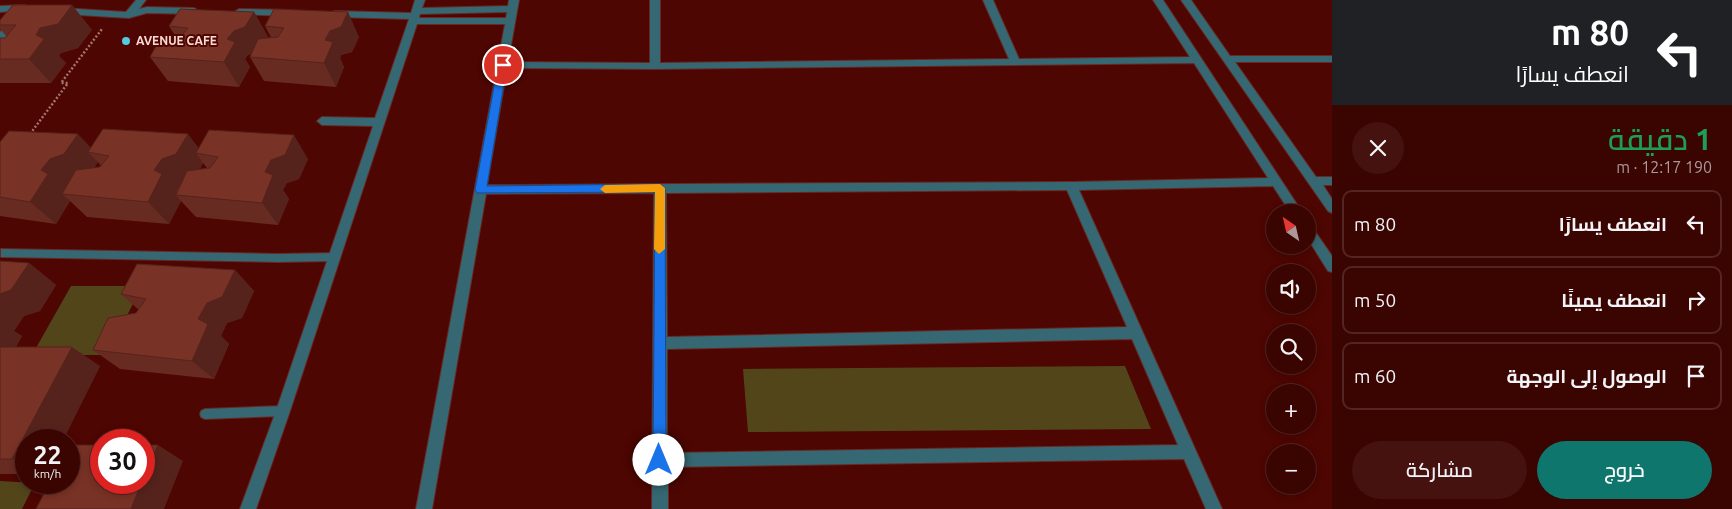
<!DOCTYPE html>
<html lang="ar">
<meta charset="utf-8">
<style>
body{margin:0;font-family:Ubuntu,Cairo,sans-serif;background:#451210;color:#f1f3f6;direction:rtl;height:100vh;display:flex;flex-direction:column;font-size:19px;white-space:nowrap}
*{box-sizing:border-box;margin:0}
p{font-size:16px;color:#ab9899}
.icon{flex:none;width:28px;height:28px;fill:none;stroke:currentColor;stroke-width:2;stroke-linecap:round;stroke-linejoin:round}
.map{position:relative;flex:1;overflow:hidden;direction:ltr}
.details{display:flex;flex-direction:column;background:#3a0401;width:400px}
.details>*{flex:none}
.hud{background:#202124;color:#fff;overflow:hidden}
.needle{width:32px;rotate:326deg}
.controls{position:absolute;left:1266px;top:204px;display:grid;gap:10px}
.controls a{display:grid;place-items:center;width:50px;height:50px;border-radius:50%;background:#3a0401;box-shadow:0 2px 8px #0003,0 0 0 1px #542523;font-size:25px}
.speed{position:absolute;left:15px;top:429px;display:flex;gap:10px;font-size:25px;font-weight:700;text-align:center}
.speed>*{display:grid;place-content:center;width:65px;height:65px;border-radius:50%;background:#3a0401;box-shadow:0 2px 8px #0003,0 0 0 1px #542523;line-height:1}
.speed small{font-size:12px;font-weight:400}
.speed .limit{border:8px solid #d22;background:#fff;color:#111}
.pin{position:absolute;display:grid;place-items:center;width:42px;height:42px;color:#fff;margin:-21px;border:2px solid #fff;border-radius:50%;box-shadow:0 1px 5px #0007}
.me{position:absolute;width:55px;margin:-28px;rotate:0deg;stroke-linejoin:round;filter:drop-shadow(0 0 4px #0008)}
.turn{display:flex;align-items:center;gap:18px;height:105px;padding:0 20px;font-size:22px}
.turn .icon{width:65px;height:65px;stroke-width:2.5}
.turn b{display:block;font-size:35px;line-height:42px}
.round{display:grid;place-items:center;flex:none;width:52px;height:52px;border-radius:26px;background:#451210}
.headline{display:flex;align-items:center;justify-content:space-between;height:85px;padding:0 20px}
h1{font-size:30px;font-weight:600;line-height:38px;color:#1e9e55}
.button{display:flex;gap:10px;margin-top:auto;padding:10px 20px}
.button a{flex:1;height:58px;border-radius:30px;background:#0f766e;color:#fff;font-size:20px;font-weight:600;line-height:58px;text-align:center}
.button a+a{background:#451210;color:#f1f3f6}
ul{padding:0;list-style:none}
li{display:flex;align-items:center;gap:15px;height:68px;margin:0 10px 8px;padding:0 10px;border:2px solid #542523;border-radius:10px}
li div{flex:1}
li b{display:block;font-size:19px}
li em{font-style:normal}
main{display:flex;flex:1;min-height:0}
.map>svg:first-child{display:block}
.green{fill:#53451a}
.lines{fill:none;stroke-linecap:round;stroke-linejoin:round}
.lane-casing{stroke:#692823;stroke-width:2}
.street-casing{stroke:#692823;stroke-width:2}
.path{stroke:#a7736d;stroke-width:2.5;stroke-dasharray:2 2;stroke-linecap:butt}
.lane{fill:#356872;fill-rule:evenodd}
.street{fill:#356872;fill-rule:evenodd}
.wall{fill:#682b21;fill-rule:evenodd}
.shaded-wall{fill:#55231b}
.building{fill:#793226;stroke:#55231b}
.route{fill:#1a73e8;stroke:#114b97}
.slow{fill:#f59e0b}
.poi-dot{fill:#55cade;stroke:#4d0601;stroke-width:2}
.labels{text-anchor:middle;stroke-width:4;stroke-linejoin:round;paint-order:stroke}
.far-poi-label{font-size:12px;font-weight:bold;fill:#fddad3;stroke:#4d0601;text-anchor:start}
</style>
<main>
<section class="details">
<div class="hud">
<div class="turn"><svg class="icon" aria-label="left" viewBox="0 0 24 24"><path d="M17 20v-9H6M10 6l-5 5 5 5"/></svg><div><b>80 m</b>انعطف يسارًا</div></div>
</div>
<div class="headline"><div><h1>1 دقيقة</h1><p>190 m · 12:17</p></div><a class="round"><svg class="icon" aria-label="close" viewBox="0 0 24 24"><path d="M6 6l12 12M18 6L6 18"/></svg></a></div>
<ul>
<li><svg class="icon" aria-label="left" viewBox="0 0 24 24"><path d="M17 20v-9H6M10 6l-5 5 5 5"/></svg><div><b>انعطف يسارًا</b></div><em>80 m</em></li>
<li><svg class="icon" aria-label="right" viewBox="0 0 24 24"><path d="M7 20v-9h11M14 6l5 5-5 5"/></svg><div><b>انعطف يمينًا</b></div><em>50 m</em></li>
<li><svg class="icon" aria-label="arrive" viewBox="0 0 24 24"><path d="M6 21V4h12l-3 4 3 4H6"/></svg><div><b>الوصول إلى الوجهة</b></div><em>60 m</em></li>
</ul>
<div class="button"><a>خروج</a><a>مشاركة</a></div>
</section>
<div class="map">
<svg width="1332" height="509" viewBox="0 0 1332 509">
<rect width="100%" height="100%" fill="#4d0601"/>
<!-- green -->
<path class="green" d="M71,286H142L107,355H32Z
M1125,366L1151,429L748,432L743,369Z
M0,481L35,483L22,509H0Z"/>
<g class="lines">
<!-- lane casing -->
<g class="lane-casing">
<path id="lane" d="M1,249L278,254L334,253L337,254L338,257L337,260L334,261L278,262L1,257Z
M283,406L287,408L288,411L287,414L283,416L205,419L201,417L200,414L201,411L205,409Z"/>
</g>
<!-- street casing -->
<g class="street-casing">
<path id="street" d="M136,0H146L139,9L147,7L194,8L199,11L194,14L147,13L129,18L62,14L57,11L62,8L126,12Z
M415,0H425L422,8L508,6L509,0H519L508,62L650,63V0H660V63L1009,59L983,0H993L1019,59L1190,57L1153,0H1163L1302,212H1290L1273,186L1079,190L1222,509H1206L1184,459L668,467V509H652L654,193L486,194L432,509H416L505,24H417L290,411L256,509H240L276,411L373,126L322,125L317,121L322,117L375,118L409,19L334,17L329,14L334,11L411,13ZM507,12L506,18H419L420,14ZM1194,63L1268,178L1071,182L487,185L507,68L655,69ZM1067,190L1127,327L667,337L666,193ZM1132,339L1178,445L667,453V349Z
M1181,0H1191L1230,56H1332V62H1235L1316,177H1332V185H1323L1332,199V213L1328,211Z
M25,5L30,8L28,10L0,12V6Z
M239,9L289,10L294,13L289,16L236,14L234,12Z
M14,19L19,22L3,40L0,41V32L11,20Z
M1308,225L1312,227L1332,256V272L1328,271L1308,239Z"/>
</g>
<!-- path -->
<path class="path" d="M30,134L68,83H61L102,29"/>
<!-- lane -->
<use href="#lane" class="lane"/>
<!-- street -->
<use href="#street" class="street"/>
</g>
<!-- wall -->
<path class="wall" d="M72,5L92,30L78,48L61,53L59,56L66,63L51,83H0V38H5L7,37L0,29V20Z
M254,12L268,37L267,38L271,37L265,26L359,37L352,52L341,55L340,58L344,67L336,87L264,81L250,57L251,54L248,55L245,59L250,67L239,87L168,81L150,57L176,37L169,26Z
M0,142L91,147L199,148L308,159L299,179L287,183L283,190L289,199L278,225L196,217L181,201L169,224L87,217L70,201L56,224L0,216ZM98,162L101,166L94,168ZM203,163L207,168L200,169Z
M0,261L29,263L56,285L40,311L24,316L14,331L22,336L16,347L100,366L63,440H26V474H0Z
M235,270L254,291L242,318L227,323L221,336L229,344L214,379L120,369L93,350L136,313L139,310L121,294Z"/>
<!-- shaded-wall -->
<path class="shaded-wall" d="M72,5L92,30L78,48L61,53L59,56L66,63L51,83L29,59L36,35L40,28Z
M254,12L268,37L259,52L248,55L245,59L250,67L239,87L224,62L227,39L234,31Z
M348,12L359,37L352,52L341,55L340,58L344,67L336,87L324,63L325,40L330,31Z
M78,134L97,154L88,152L98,162L87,178L62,194L70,201L56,224L30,202L41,170L50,159Z
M188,134L204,155L196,153L203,163L195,178L182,182L176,191L180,195H176L181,201L169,224L148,202L154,170L162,159Z
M294,135L308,159L299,179L287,183L283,190L289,199L278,225L262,203L265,172L271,160Z
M29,263L56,285L40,311L24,316L14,331L22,336L2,371L0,370V294Z
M235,270L254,291L242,318L227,323L221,336L229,344L214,379L192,361L198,319L207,303Z
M72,347L100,366L63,440H26V465L12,459Z
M158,445L183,461L164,509H131L142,482H144V478Z"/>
<!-- building -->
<path class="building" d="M13,5H72L58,24L40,28L36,35L44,39L29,59H0V38H5L16,25H0V20Z
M180,9L254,12L245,27L234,31L227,39L235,42L224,62L150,57L160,39L181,36L188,28L169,26Z
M274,9L348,12L341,27L330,31L325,40L333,42L324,63L250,57L258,39L278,37L284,28L265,26Z
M103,129L188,134L176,154L162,159L154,170L162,174L148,202L62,194L76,170L100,167L109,156L88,152Z
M209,130L294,135L285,155L271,160L265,172L273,175L262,203L176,195L187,171L210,168L218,157L196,153Z
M9,131L78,134L64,154L50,159L41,170L48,174L30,202L0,197V142Z
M0,261L29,263L11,290L0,294Z
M137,264L235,270L222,297L207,303L198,319L208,324L192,361L93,350L108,318L136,313L146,299L121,294Z
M0,347H72L12,459H0Z
M69,445H101V482H142L131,509H36L50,482H69Z
M144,445H158L144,478Z"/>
<!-- route -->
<path class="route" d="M503,62L507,65L487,186L660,184L665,188L666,460L664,465L659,467L655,465L653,460L655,192L477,193L475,190L498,65Z"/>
<!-- slow -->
<path class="slow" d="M660,184L665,188V249L659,254L654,249L655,192L605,193L600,189L605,185Z"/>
<!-- markers -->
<circle class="poi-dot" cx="126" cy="41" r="5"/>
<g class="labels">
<!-- far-poi labels -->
<g class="far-poi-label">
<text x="136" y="45">AVENUE CAFE</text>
</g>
</g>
</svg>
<div class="controls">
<a><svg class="needle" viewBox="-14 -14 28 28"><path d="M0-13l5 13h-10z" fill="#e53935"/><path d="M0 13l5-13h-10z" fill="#ab9899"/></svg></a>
<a><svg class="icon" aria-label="sound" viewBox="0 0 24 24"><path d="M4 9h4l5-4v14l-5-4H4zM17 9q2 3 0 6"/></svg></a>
<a><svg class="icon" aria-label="search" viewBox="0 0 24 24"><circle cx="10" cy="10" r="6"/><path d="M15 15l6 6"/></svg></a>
<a>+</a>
<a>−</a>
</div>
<div class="speed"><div>22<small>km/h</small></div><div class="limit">30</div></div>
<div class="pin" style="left:503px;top:65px;background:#d93025"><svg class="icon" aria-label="arrive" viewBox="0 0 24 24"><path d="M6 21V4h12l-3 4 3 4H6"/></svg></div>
<svg class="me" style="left:659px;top:460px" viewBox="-20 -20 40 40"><circle r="19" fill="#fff"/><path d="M0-13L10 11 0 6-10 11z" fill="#1a73e8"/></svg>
</div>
</main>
